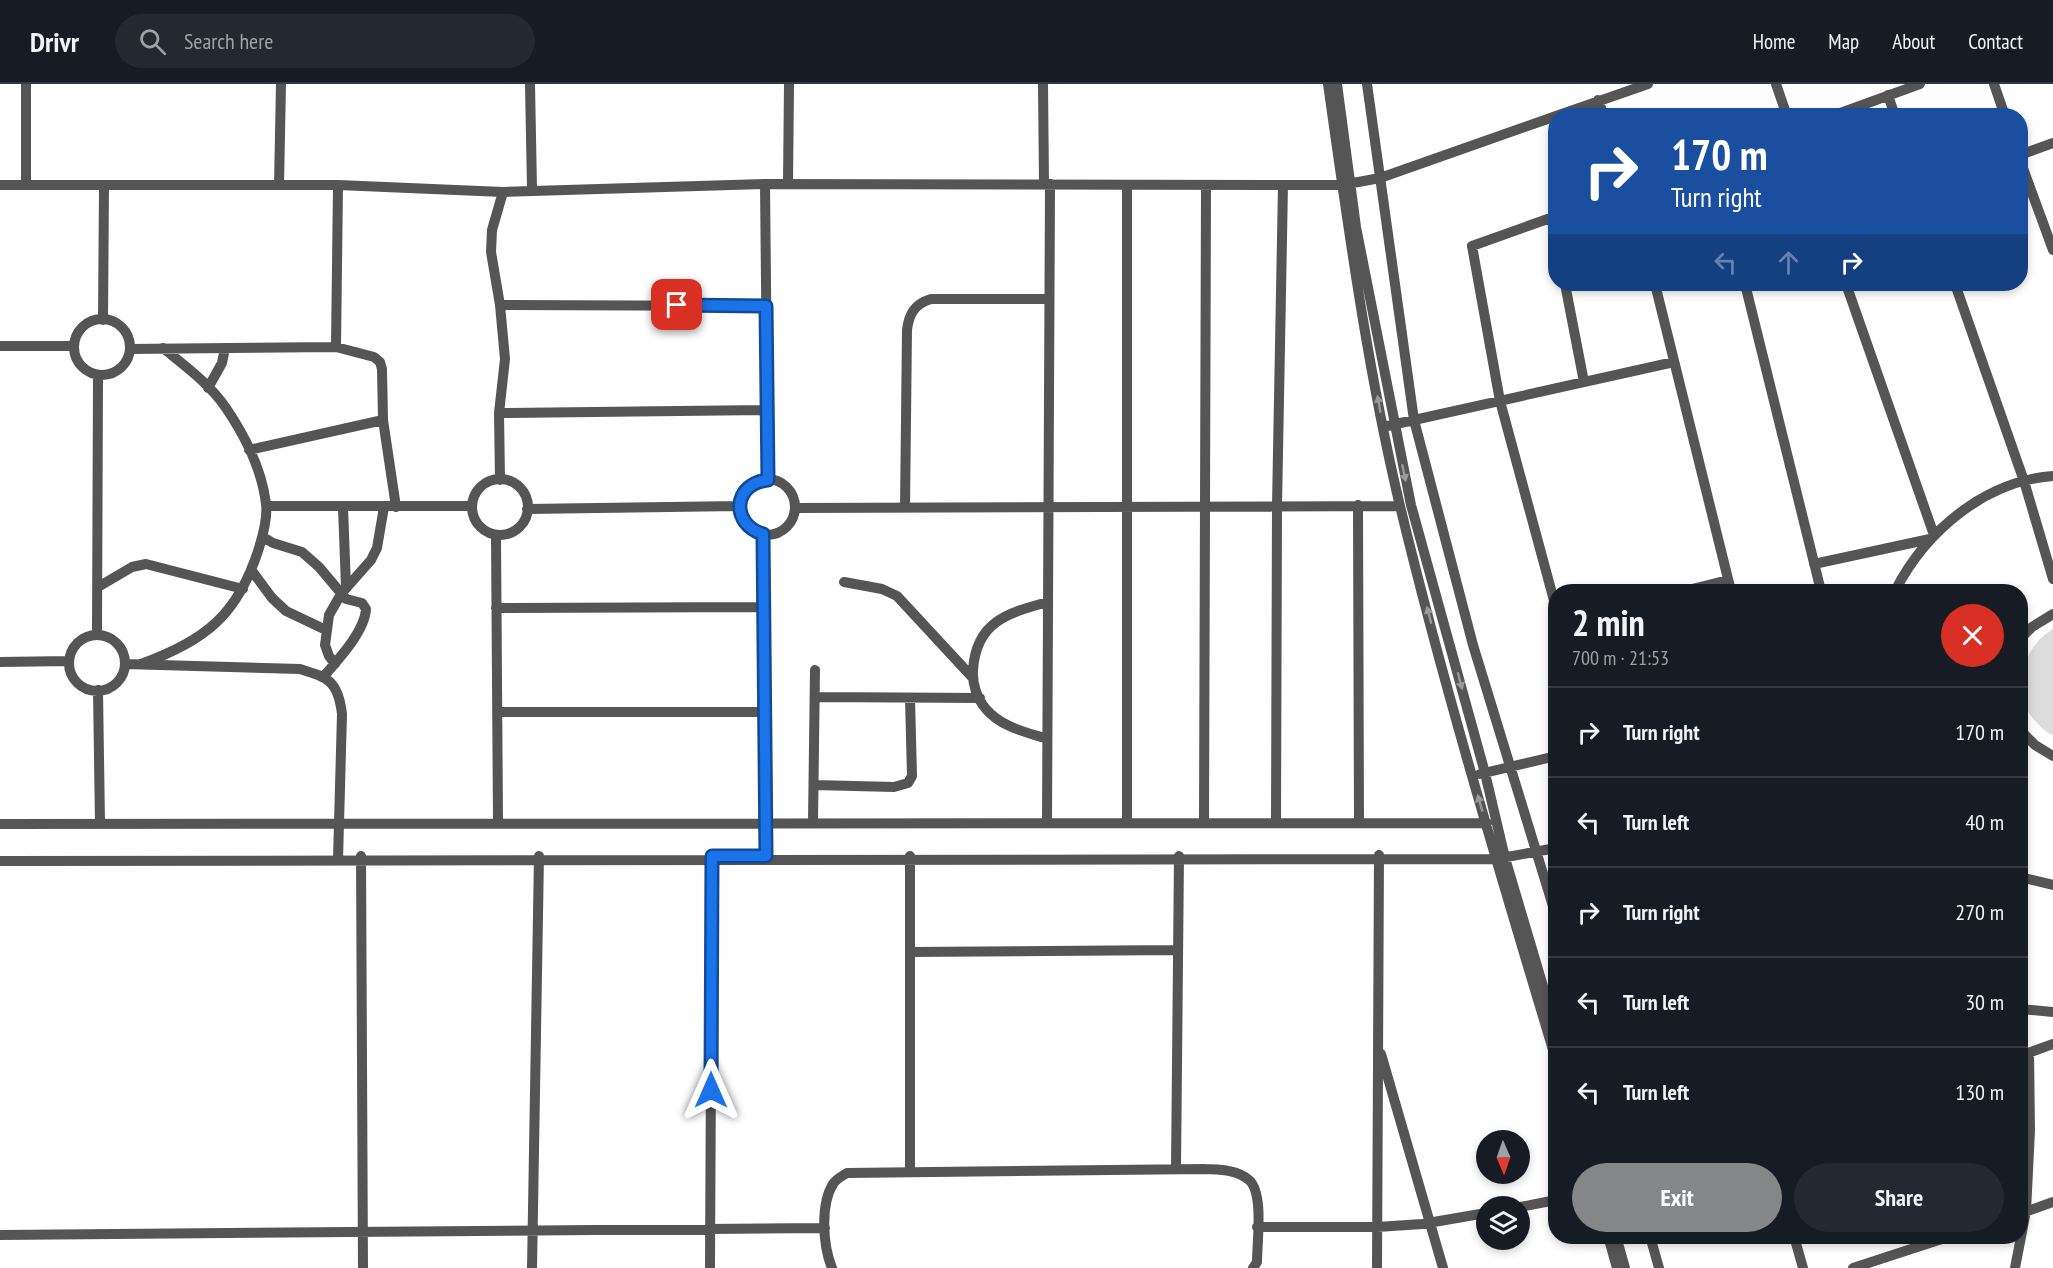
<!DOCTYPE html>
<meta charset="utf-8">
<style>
body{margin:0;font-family:"PT Sans Narrow",sans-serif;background:#242831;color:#f1f3f6;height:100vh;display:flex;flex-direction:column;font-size:22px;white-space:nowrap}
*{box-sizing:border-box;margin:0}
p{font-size:20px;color:#9ea1a6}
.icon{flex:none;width:33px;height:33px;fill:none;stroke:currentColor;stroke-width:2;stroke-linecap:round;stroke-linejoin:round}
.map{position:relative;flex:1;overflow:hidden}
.panel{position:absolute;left:1548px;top:500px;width:480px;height:660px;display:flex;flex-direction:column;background:#171b24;border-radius:24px;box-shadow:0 3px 9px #0003}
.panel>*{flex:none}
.hud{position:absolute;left:1548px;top:24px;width:480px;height:183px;border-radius:24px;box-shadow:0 3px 9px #0003;background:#1a4fa0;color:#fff;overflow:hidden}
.needle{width:39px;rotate:178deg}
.fabs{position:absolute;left:1476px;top:1046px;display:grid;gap:12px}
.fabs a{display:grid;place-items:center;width:54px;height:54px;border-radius:50%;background:#171b24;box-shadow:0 3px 9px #0003;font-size:30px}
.pin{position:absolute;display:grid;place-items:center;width:51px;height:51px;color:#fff;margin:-26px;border-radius:12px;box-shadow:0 3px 9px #0006}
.me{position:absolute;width:66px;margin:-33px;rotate:0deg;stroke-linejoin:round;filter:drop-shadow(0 0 4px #0008)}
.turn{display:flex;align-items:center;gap:21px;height:126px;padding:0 24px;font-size:27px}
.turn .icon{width:78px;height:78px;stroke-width:2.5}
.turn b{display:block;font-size:42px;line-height:51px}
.lanes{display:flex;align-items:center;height:57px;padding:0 24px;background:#0003;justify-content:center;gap:30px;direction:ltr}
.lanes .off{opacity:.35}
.round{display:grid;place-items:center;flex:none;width:63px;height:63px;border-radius:32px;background:#242831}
.headline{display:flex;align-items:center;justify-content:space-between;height:102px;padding:0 24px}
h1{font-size:36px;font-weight:700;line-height:45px}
.primary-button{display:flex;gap:12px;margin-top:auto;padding:12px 24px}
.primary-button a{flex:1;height:69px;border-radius:36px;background:#858687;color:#fff;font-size:24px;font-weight:700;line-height:69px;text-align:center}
.primary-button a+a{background:#242831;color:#f1f3f6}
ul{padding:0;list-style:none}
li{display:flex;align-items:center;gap:18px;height:90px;padding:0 24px;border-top:2px solid #363941}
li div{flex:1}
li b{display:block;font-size:22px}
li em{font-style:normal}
header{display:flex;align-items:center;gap:36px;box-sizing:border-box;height:84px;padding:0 30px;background:#171b24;border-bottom:2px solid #363941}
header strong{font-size:28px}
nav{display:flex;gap:33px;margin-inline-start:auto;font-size:21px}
.search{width:420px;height:54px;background:#242831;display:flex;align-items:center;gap:15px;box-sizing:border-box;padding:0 21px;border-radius:33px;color:#9ea1a6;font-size:22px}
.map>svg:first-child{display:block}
.green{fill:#dcdcdc}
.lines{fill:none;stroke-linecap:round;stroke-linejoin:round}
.minor{stroke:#555;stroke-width:10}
.oneway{fill:#999}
.route-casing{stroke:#114b97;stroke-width:15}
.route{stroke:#1a73e8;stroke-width:10}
</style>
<header>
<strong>Drivr</strong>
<div class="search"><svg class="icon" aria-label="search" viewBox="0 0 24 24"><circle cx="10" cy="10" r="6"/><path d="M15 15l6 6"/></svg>Search here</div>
<nav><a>Home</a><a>Map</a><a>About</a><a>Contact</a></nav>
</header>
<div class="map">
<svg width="2053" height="1184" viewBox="0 0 2053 1184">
<rect width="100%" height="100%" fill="#fff"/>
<!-- green -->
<path class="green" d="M2053,545V651C2045,648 2041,643 2035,637C2010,609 2022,563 2053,545Z"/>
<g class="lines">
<!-- minor -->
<path class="minor" d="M26,0V101
M530,0L532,105
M1043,0L1044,100
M1328,0C1348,141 1367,284 1400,422C1445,608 1501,792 1556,976
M1337,0L1356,143L1411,421L1485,689L1505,774L1556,946
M1367,0L1414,336L1473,561L1556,832
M1776,0L1787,32
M1994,0L2005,32
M1888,11L1895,32
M1598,16L1604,32
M1556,32L1648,0
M1832,32L1920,0
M2020,71L2053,59
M2020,76L2053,166
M765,100L768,396
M788,100L789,0
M0,101H338L503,108L765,100L1342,101L1380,94L1556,32
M279,101L281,0
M1127,101V739
M1556,132L1472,162L1500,317L1556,524
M1552,133L1556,150
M1565,200L1584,298
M1655,200L1731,507
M1745,200L1821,507
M1846,200L1934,451
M1955,200L2024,397L2053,495
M500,221L766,222
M74 263a28 28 0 1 1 56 0a28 28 0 1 1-56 0Z
M103,236L104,101
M0,262H74
M336,263L338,101
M130,265L336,263L374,273L380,278L382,285L383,336L396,423
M208,304L222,279L225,264
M499,329L767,326
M1387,342L1674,278
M249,366L383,336
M472 423a28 28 0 1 1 56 0a28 28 0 1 1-56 0Z
M739 423a28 28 0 1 1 56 0a28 28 0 1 1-56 0Z
M500,396L499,329L505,275L500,221L491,168L492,146L503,108
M1358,421L1359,739
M267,422H472
M343,423L346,503
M795,424L1400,422
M905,424L907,246C909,229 915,220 931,215H1049
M527,425L739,422
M763,450L766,776
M496,451L498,739
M263,453L273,459L302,468L319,483L346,515L362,519L366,525C365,547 338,576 324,592
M1814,480L1930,455
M252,487L272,514L286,527L326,546
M844,498L882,505L897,512L973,594
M98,503L132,483L146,480L243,505
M1684,507L1728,496
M1895,507C1925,448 1984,397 2053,392
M496,524L764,523
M97,551L98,291
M69 579a28 28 0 1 1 56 0a28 28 0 1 1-56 0Z
M2020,555L2032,543L2053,530
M0,578L69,577
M125,580L300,585C329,594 338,597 342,630L338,776
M141,580C205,557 238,531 259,464C263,451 268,434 266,420C262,386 245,352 226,324C210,300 185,282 163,264
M335,580L329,572L325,561L329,531L341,510L371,476L377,464L384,423
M98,606L100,740
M816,613L980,614
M497,628H765
M2020,646L2035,661L2053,672
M1047,655C1026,648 1001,643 986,625C977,615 972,599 973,586C976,538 1007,529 1048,518
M1480,690L1556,672
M814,701L894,703L908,699L912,692L910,614
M813,738L815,586
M1047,739L1050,100
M1204,739L1206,102
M1276,739L1277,422L1283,101
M0,740L1487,739
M361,772L363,1184
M910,772V1088
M0,777L1496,775L1556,764
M2020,793L2053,801
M910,868L1178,866
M2020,925L2053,928
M1381,970L1443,1184
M2020,972L2053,960
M1176,1085L1179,772
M1520,1123L1556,1116
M2022,1129L2053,1118
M1257,1143H1377L1422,1140L1486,1129
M0,1151L825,1144
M1608,1152L1617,1184
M1616,1152L1625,1184
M1650,1152L1659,1184
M1794,1152L1803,1184
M532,1184L539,772
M710,1184L712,772
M832,1184C823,1162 820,1121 833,1100C836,1095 842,1092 847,1089L1204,1085C1219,1086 1236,1085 1249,1096C1264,1109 1257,1158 1257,1178L1253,1184
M1377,1184L1379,771
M1853,1184L1951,1152
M2015,1184L2026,1127L2030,1046L2029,969"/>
</g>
<!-- one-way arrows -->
<defs><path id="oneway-solid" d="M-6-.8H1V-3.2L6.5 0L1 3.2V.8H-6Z" transform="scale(1.5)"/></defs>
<g class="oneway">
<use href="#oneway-solid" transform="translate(1379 320) rotate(-100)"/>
<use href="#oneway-solid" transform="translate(1404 389) rotate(78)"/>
<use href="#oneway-solid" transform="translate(1429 531) rotate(-105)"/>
<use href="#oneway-solid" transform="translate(1460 597) rotate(75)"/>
<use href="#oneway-solid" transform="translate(1480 719) rotate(-106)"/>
</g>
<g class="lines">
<!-- route casing -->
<g class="route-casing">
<path id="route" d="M677,221L766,222L768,396C733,399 730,440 763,450L766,772H712L711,1006"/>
</g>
<!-- route -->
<use href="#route" class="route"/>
</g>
</svg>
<div class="fabs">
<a><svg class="needle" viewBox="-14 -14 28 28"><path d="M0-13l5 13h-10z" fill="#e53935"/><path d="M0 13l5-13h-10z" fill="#9ea1a6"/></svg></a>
<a><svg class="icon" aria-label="layers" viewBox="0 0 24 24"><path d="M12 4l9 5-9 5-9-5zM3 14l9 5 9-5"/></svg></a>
</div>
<div class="pin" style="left:677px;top:221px;background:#d93025"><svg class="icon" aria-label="arrive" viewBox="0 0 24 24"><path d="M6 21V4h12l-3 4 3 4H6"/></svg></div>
<svg class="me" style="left:711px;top:1006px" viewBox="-20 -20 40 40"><path d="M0-17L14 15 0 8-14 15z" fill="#1a73e8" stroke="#fff" stroke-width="4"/></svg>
<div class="hud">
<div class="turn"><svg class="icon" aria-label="right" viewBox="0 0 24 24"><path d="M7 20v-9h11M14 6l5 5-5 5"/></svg><div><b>170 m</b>Turn right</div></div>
<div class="lanes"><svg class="icon off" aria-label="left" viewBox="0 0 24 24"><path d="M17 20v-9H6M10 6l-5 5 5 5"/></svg><svg class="icon off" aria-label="ahead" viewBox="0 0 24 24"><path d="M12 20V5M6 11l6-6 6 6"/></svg><svg class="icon" aria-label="right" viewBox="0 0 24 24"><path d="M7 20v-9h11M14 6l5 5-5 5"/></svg></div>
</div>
<section class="panel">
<div class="headline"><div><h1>2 min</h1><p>700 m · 21:53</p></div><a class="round" style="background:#d93025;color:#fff"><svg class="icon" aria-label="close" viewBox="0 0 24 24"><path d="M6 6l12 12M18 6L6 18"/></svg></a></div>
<ul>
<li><svg class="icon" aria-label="right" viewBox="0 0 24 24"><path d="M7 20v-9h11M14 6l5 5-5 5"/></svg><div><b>Turn right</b></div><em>170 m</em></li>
<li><svg class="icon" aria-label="left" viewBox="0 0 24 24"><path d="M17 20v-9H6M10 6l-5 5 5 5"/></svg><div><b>Turn left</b></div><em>40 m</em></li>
<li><svg class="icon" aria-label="right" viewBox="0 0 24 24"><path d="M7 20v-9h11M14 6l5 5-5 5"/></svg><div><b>Turn right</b></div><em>270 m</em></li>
<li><svg class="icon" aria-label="left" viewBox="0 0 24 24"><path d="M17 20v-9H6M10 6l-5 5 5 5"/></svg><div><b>Turn left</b></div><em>30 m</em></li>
<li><svg class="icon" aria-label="left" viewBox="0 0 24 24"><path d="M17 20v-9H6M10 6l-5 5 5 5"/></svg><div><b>Turn left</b></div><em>130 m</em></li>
</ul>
<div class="primary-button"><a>Exit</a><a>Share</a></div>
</section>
</div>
